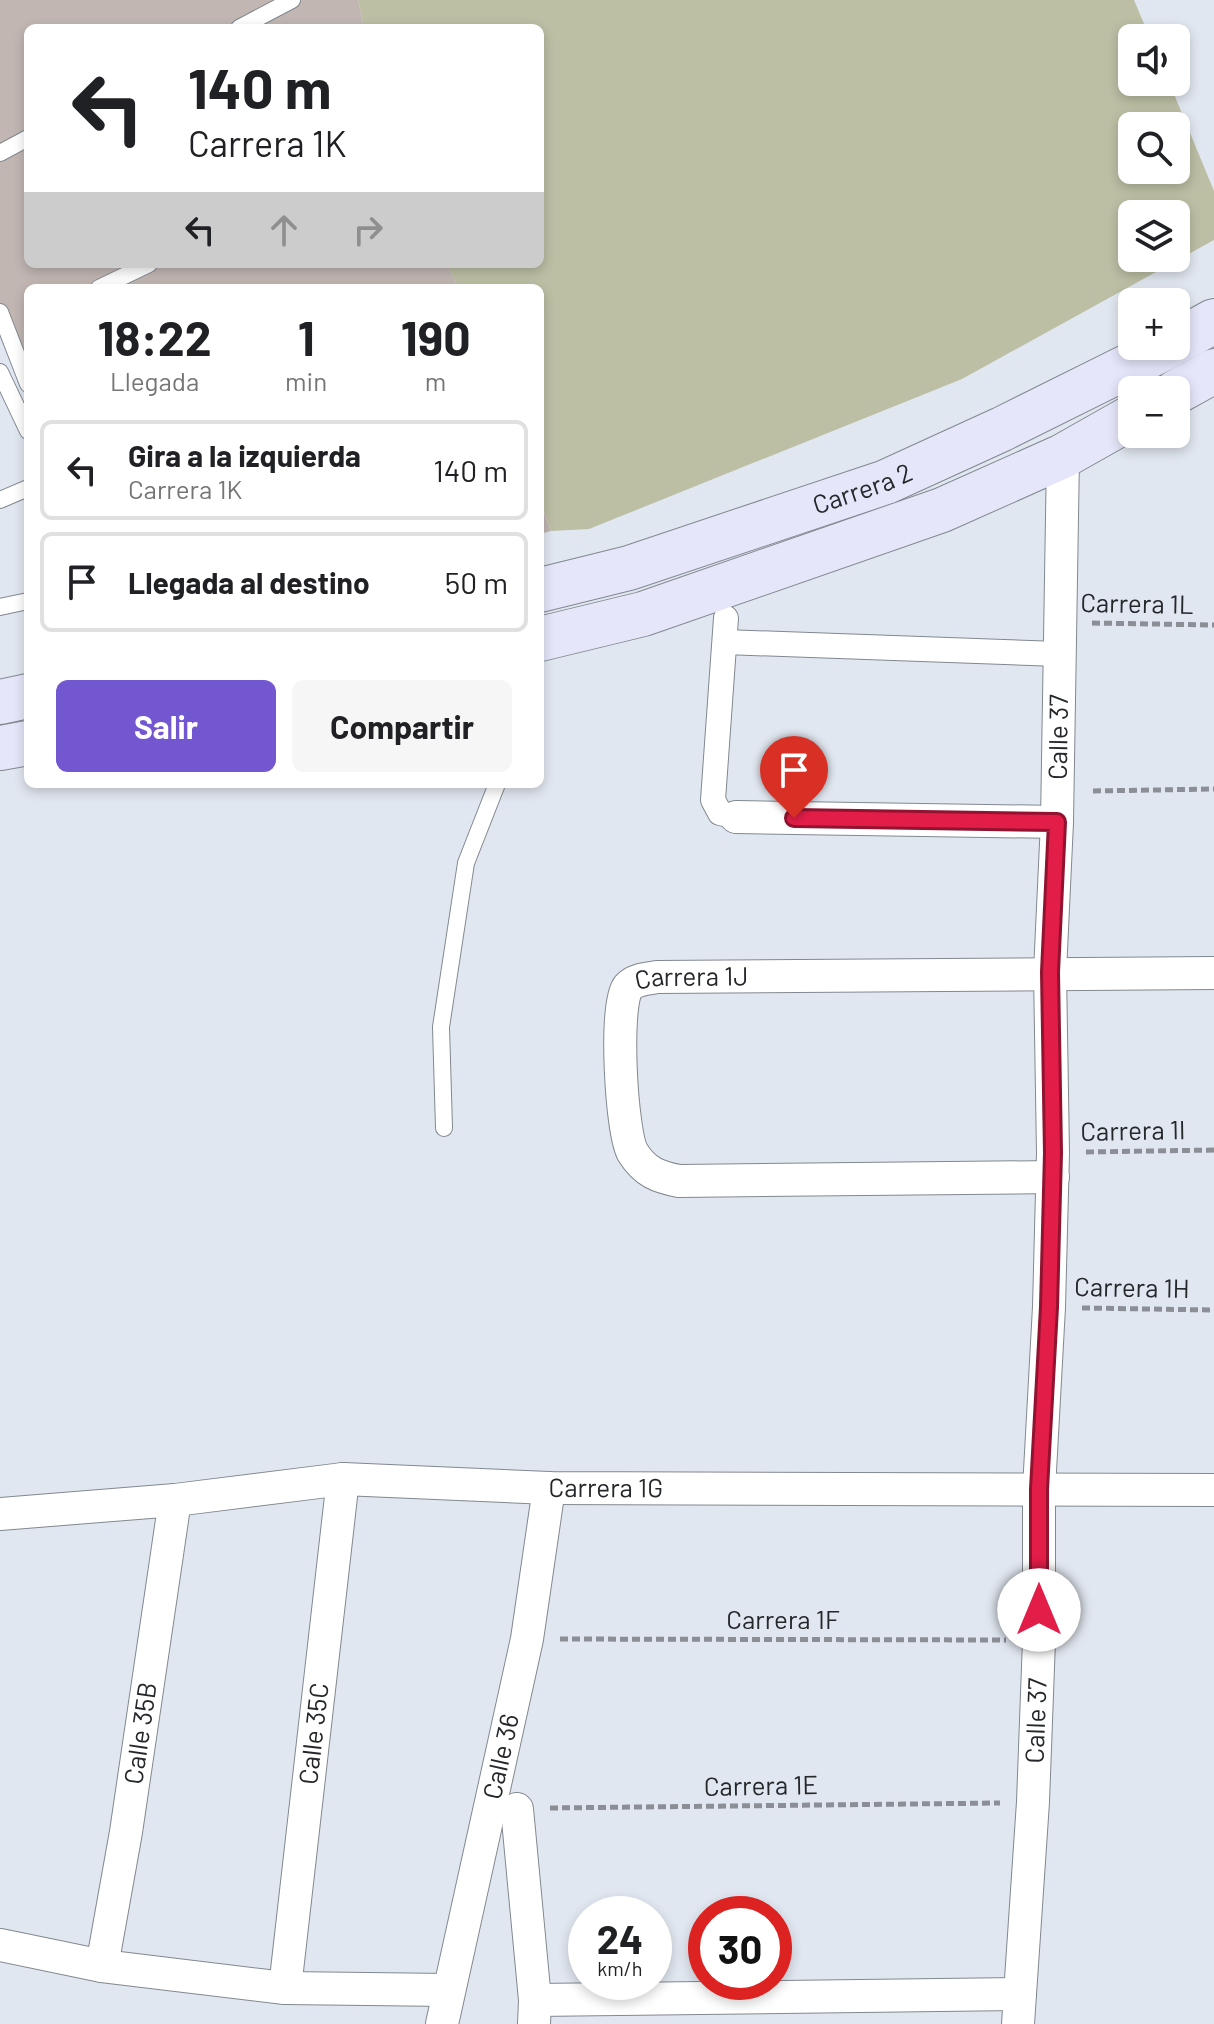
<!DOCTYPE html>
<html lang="es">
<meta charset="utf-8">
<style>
body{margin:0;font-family:Barlow,sans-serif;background:#f6f6f6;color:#202124;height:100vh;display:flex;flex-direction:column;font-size:30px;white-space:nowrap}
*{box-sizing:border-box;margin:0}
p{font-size:26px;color:#757577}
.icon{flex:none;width:44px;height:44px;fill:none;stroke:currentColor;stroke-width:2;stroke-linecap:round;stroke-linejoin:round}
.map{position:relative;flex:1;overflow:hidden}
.side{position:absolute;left:24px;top:284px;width:520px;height:504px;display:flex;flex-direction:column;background:#fff;border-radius:12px;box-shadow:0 4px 12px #0003}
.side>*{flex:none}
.top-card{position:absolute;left:24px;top:24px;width:520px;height:244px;border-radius:12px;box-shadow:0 4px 12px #0003;background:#fff;color:#202124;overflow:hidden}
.fabs{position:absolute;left:1118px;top:24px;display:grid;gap:16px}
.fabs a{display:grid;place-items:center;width:72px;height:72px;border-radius:12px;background:#fff;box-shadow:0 4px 12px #0003;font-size:40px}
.speed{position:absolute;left:568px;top:1896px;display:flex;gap:16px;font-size:40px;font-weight:700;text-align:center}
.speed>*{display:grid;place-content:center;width:104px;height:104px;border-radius:50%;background:#fff;box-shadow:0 4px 12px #0003;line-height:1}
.speed small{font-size:20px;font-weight:400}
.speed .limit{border:12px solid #d22;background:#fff;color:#111}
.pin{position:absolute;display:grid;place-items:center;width:68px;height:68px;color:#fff;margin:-82px -34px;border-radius:50% 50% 50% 0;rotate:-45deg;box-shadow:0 0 8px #0007}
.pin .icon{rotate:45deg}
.me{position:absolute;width:88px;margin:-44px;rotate:0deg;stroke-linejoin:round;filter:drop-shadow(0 0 6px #0008)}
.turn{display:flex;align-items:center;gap:28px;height:168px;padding:0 32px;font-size:36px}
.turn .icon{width:104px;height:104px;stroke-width:2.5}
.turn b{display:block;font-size:56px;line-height:68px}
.lanes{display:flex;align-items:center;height:76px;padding:0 32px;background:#0003;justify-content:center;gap:40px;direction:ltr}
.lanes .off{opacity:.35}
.eta{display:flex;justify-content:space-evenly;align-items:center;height:136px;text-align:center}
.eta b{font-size:48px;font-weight:700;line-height:56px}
.primary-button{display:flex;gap:16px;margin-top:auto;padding:16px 32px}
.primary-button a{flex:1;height:92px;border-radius:12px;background:#7357d1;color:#fff;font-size:32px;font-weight:700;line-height:92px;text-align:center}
.primary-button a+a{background:#f6f6f6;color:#202124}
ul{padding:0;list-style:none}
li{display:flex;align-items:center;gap:24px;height:100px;margin:0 16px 12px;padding:0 16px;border:4px solid #e0e0e0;border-radius:12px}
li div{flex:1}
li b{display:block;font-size:30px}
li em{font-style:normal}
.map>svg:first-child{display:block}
.green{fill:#bcbfa4;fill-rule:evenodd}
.building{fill:#c1b6b2}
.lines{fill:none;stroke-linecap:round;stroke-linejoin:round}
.service-casing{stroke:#82888f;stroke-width:18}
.pedestrian-casing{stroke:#82888f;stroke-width:26}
.minor-casing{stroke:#82888f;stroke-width:34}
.secondary-casing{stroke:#82888f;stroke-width:46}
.path{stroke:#8b8f95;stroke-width:5;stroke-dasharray:8 4;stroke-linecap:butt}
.service{stroke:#fff;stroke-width:16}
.pedestrian{stroke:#fff;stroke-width:24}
.minor{stroke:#fff;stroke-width:32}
.secondary{stroke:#e5e6fa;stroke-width:44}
.route-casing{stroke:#92132f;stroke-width:20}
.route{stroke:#e11d48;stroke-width:14}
.labels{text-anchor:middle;stroke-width:6;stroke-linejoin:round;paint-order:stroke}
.street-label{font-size:26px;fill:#25282b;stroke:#e1e7f0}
</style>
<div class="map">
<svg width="1214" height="2024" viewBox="0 0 1214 2024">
<rect width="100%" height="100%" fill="#e1e7f0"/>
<!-- green -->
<path class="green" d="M358,0H1134L1150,38H1132V82H1169L1214,191V240L962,379L589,529L551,531L540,501V288H458L447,264H540V28H364ZM1132,126H1176V170H1132ZM1132,214H1176V258H1132Z"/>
<!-- building -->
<path class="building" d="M0,0H358L364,28H28V264H447L458,288H28V362L0,303Z
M540,502L551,531L540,534Z"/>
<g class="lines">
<!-- service casing -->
<g class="service-casing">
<path id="service" d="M239,28L292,0
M0,153L28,138
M99,288L149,264
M0,312L28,384
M0,372L28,431
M0,500L28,488
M0,607L28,601
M444,1128L441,1027L466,863L497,784"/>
</g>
<!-- pedestrian casing -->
<g class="pedestrian-casing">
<path id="pedestrian" d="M726,618L713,800L720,813L736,817
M725,642L1059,654"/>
</g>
<!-- minor casing -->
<g class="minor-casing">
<g id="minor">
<path d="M736,817L1057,822"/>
<path id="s1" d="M1053,1177L679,1181C658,1177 645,1172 633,1153C621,1134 614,1003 628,987C635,979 647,979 657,977L1214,973"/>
<path id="s2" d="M0,1514L175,1500L343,1479L549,1488L1214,1490"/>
<path d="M517,1809L535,2000L534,2024"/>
<path d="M0,1945L102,1966L285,1988L449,1990"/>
<path id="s3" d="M102,1966L126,1832L175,1500"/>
<path id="s4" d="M285,1988L343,1479"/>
<path d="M535,2000L1020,1994"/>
<path id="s5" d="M442,2024L527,1639L549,1488"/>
<path id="s6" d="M1018,2024L1033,1802L1039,1640V1489L1049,1307L1053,1153L1050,972L1057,822L1063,456"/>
</g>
</g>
<!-- secondary casing -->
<g class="secondary-casing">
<g id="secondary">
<path d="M1176,342L1214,321"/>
<path d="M1176,392L1214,371"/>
<path id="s7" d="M540,590L629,568L886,482L1002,429L1169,346"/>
<path d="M540,639L643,614L942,510L1063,456L1132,417"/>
<path d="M0,702L28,696"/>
<path d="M0,748L28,743"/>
</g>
</g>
<!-- path -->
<path class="path" d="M1092,623L1214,625
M1093,791L1214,789
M1086,1152L1214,1150
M1082,1308L1214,1310
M560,1639L1006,1640
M550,1808L1000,1803"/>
<!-- service -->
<use href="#service" class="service"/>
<!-- pedestrian -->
<use href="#pedestrian" class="pedestrian"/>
<!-- minor -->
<use href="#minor" class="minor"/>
<!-- secondary -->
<use href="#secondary" class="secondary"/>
</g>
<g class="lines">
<!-- route casing -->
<g class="route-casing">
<path id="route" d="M794,818L1057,822L1050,972L1053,1153L1049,1307L1039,1489V1610"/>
</g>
<!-- route -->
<use href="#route" class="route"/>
</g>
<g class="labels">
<!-- street labels -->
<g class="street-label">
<text dy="9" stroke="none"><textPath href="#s7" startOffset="338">Carrera 2</textPath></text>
<text transform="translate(1137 604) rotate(1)" y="9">Carrera 1L</text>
<text dy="9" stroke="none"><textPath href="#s6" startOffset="1288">Calle 37</textPath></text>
<text dy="9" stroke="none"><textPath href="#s1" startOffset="664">Carrera 1J</textPath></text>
<text transform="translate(1133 1131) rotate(-1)" y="9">Carrera 1I</text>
<text transform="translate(1132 1288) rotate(1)" y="9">Carrera 1H</text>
<text dy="9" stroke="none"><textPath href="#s2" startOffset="608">Carrera 1G</textPath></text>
<text x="783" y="1629">Carrera 1F</text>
<text dy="9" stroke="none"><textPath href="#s6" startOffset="304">Calle 37</textPath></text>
<text dy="9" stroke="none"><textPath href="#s3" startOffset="236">Calle 35B</textPath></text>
<text dy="9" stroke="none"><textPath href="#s4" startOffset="256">Calle 35C</textPath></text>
<text dy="9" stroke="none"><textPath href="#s5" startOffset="274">Calle 36</textPath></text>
<text transform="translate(761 1786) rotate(-1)" y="9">Carrera 1E</text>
</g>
</g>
</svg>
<div class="fabs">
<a><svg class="icon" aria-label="sound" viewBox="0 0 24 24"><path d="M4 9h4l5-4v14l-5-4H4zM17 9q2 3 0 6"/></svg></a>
<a><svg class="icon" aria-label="search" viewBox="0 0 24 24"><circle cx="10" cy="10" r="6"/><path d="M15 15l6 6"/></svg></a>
<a><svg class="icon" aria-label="layers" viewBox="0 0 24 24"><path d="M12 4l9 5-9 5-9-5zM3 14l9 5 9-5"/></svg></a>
<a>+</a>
<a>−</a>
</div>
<div class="speed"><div>24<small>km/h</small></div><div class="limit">30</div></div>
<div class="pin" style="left:794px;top:818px;background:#d93025"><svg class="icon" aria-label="arrive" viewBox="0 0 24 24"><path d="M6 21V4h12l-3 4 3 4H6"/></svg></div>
<svg class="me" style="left:1039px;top:1610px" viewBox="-20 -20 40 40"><circle r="19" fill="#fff"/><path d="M0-13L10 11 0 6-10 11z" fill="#e11d48"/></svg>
<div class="top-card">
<div class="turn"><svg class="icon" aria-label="left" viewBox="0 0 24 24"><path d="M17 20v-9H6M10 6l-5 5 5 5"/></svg><div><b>140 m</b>Carrera 1K</div></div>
<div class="lanes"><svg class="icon" aria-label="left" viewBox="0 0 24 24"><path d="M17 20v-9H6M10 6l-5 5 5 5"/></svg><svg class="icon off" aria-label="ahead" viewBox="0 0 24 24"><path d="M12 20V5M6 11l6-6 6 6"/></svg><svg class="icon off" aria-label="right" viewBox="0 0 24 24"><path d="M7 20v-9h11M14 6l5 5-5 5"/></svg></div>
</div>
<section class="side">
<div class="eta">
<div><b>18:22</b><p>Llegada</p></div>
<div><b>1</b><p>min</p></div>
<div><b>190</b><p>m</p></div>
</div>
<ul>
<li><svg class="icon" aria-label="left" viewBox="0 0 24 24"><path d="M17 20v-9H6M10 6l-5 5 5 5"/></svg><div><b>Gira a la izquierda</b><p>Carrera 1K</p></div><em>140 m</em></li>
<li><svg class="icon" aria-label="arrive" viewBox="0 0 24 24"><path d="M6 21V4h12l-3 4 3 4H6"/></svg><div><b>Llegada al destino</b></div><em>50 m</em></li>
</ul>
<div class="primary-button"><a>Salir</a><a>Compartir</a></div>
</section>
</div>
